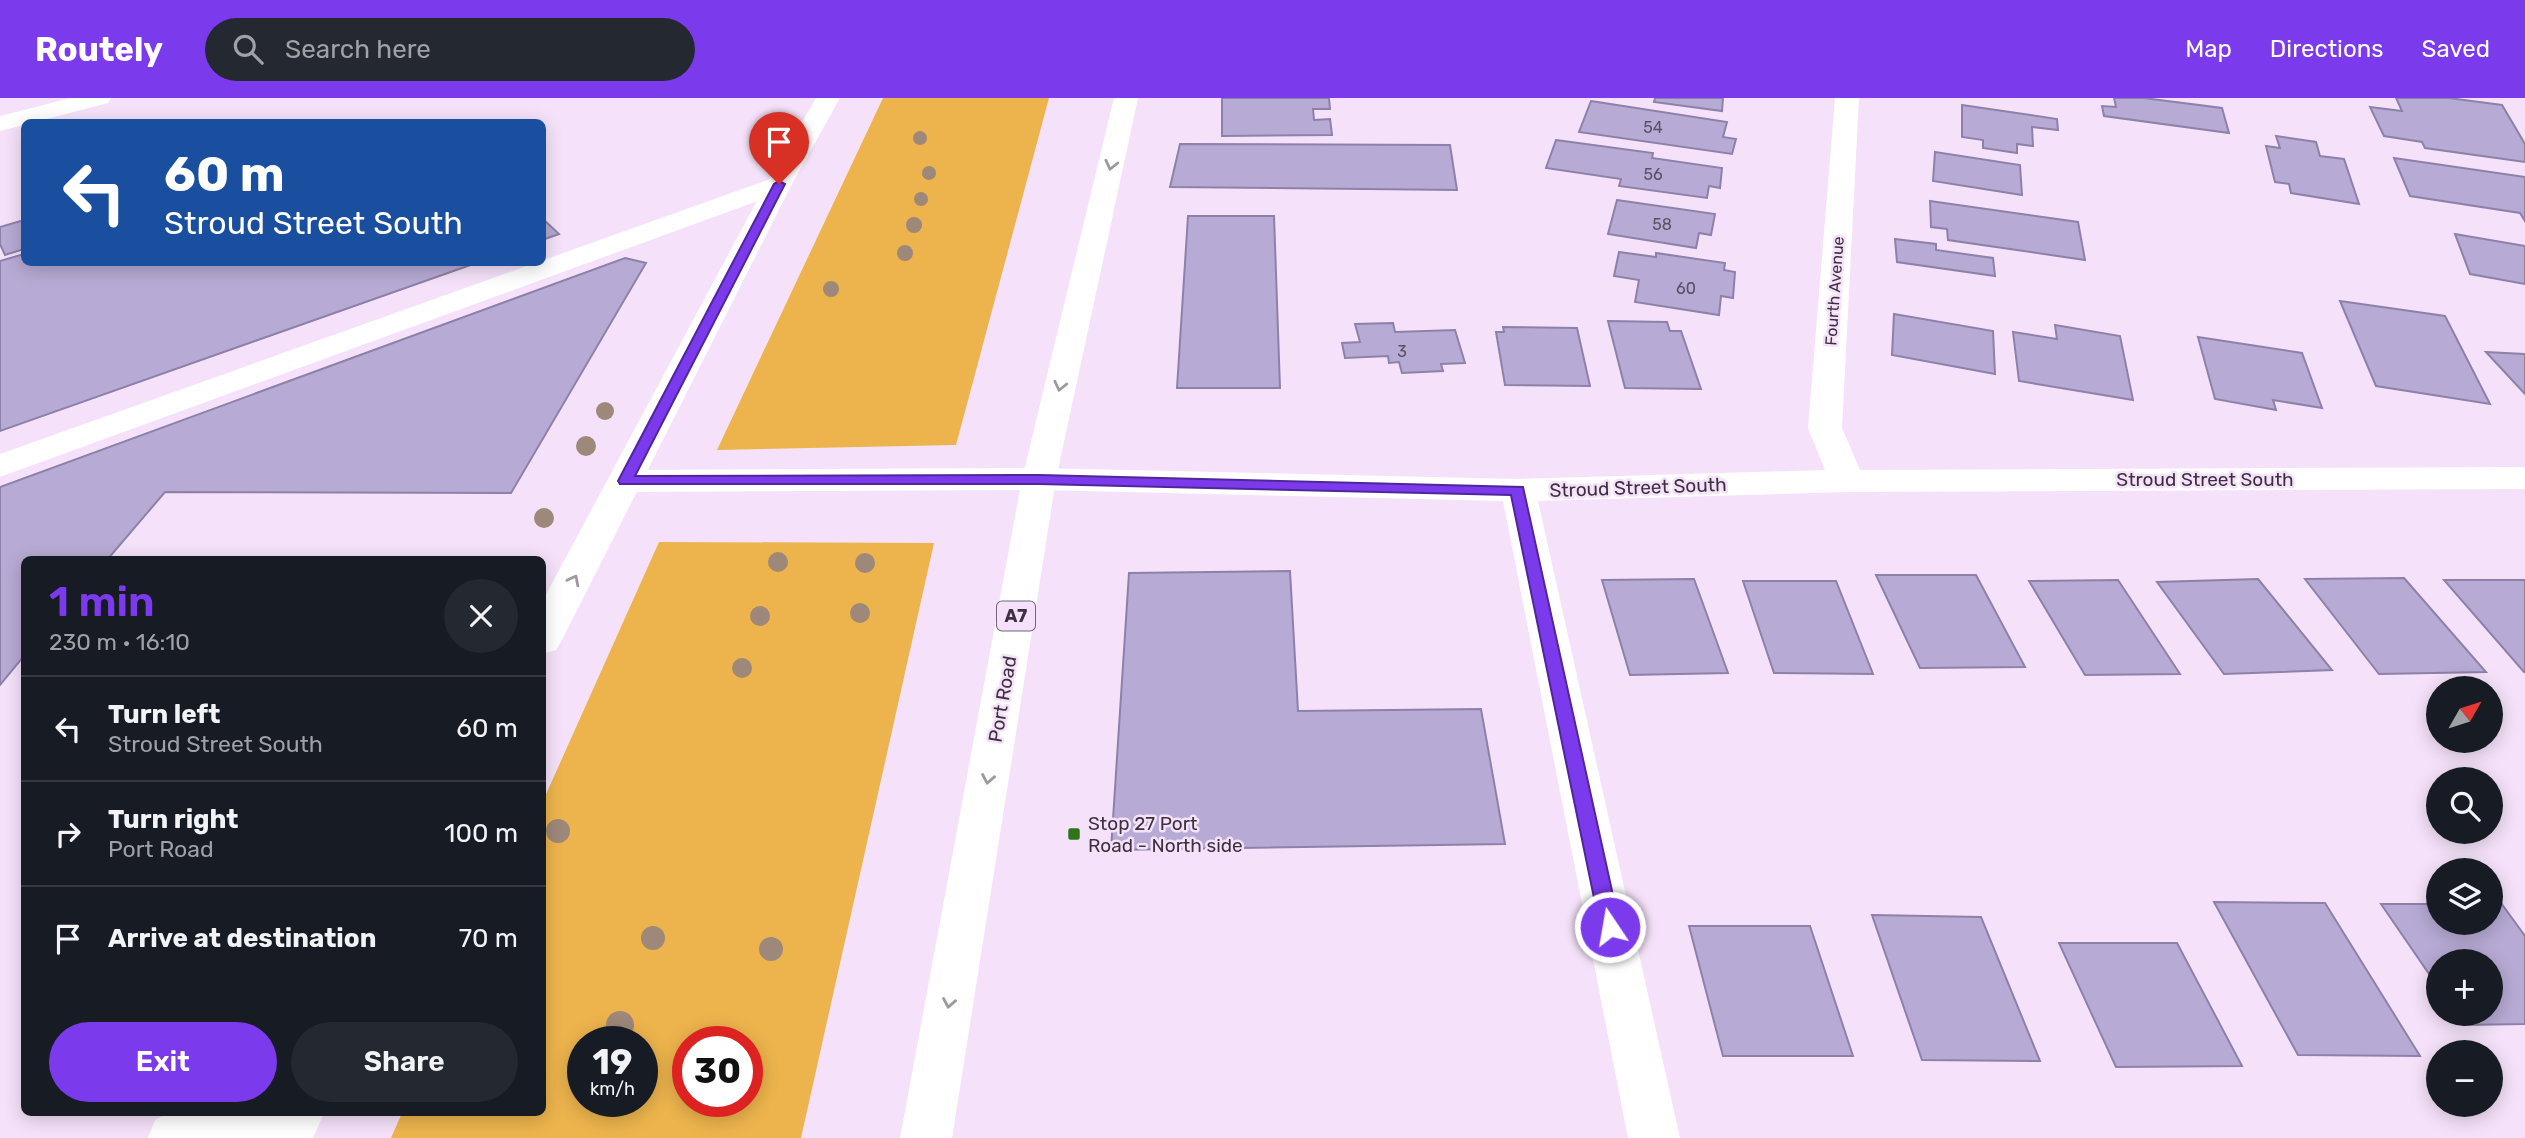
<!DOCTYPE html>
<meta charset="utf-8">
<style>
body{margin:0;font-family:Rubik,sans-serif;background:#242831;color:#f1f3f6;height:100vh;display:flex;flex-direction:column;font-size:26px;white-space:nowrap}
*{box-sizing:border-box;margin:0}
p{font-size:23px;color:#9ea1a6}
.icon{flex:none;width:38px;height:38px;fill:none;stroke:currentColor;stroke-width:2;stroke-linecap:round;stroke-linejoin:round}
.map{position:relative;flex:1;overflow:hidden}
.details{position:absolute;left:21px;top:458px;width:525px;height:560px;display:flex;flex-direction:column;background:#171b24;border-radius:10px;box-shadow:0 4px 18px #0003}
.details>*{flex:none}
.guide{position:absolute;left:21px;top:21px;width:525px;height:147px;border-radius:10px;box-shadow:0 4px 18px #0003;background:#1a4fa0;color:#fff;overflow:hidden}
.needle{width:46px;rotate:51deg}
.fabs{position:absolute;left:2426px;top:578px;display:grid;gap:14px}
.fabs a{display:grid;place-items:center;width:77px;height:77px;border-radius:50%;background:#171b24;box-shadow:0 4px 18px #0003;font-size:35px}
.speed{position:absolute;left:567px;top:928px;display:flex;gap:14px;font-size:35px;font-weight:700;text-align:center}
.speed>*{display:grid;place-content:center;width:91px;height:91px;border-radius:50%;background:#171b24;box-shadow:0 4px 18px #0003;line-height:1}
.speed small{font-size:18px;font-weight:400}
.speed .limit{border:10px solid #d22;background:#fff;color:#111}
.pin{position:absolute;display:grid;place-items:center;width:60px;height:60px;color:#fff;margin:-72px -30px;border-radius:50% 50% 50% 0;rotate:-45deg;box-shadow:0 0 7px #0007}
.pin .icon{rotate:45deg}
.me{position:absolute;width:77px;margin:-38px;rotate:348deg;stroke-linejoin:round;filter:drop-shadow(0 0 5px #0008)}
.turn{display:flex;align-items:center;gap:24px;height:147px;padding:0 28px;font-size:32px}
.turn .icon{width:91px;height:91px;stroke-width:2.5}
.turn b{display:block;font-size:49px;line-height:60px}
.round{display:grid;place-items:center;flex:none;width:74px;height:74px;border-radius:37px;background:#242831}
.head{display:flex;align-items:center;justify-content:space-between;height:119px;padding:0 28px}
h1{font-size:42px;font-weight:600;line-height:52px;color:#7c3aed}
.action{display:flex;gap:14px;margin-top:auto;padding:14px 28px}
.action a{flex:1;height:80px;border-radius:42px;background:#7c3aed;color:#fff;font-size:28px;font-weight:600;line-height:80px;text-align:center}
.action a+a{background:#242831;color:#f1f3f6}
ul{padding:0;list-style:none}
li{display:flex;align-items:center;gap:21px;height:105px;padding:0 28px;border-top:2px solid #363941}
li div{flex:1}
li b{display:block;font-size:26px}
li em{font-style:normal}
header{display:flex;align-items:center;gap:42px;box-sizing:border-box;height:98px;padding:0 35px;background:#7c3aed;color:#fff}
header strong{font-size:33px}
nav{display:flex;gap:38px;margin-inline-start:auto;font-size:24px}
.search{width:490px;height:63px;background:#242831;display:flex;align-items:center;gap:18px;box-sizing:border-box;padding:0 24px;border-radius:38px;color:#9ea1a6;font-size:26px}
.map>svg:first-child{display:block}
.green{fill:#edb44d;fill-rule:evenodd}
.building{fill:#b7aad4;stroke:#8e81a9;stroke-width:2}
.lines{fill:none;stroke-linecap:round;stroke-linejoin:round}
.minor{fill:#fff;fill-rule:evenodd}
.highway{fill:#fff;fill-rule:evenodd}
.tree{fill:#9e887a}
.oneway{stroke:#9e98a0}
.route{fill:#7c3aed;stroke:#51269a;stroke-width:2}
.poi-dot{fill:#2e7517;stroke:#f5e2fa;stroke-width:2.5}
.labels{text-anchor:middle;stroke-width:5;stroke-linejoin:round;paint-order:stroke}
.number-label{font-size:16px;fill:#5c4f65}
.far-street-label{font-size:16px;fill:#3d3140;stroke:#f5e2fa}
.shield{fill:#f5e2fa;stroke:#746678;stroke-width:2}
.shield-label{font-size:18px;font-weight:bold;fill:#3d3140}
.street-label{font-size:19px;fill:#3d3140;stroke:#f5e2fa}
.poi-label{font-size:19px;fill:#3d3140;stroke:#f5e2fa;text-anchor:start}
</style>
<header>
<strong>Routely</strong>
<div class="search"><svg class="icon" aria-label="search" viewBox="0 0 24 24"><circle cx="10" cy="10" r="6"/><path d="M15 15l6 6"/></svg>Search here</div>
<nav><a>Map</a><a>Directions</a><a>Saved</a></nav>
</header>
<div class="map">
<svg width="2525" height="1040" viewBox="0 0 2525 1040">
<rect width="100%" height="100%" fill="#f5e2fa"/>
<!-- green -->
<path class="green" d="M883,0H1049L956,347L717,352Z
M659,444L934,445L801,1040H391L402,1015H542L543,703ZM583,943H642V1003H583ZM688,943H747V1003H688Z"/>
<!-- building -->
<path class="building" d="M1222,0H1329L1330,11H1313L1314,22L1330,21L1332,37L1222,38Z
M1655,0H1723L1722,13L1654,4Z
M2114,0H2144L2222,10L2229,35L2104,18L2102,8L2116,9Z
M2396,0H2449L2502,7L2525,46V64L2425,50L2422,44L2384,38L2370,9L2402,13Z
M1591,3L1727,24L1723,39L1736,41L1732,56L1579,34Z
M1962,7L2057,21L2058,32L2032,29L2033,48L2017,46V55L1983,50V42L1962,39Z
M2276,38L2316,44L2320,58L2344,61L2359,106L2291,95L2289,86L2275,84L2266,48L2280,50Z
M1556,42L1653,55L1652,60L1722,70L1720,90L1709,88L1707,100L1619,88L1621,81L1546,70Z
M1180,46L1450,47L1457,92L1170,89Z
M1935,54L2020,67L2022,97L1933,83Z
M2394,60L2525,79V123L2520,115L2410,98Z
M1617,102L1715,116L1711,137L1699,135L1696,150L1608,136Z
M1930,103L2078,124L2085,162L1948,142L1947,131L1931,129Z
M1188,118H1274L1280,290H1177Z
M542,120L559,136L542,142Z
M24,122V151L5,157L0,146V129Z
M2455,136L2525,148V186L2470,176Z
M1895,141L1936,146V152L1993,160L1995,178L1897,164Z
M1619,154L1656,159V155L1725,165L1724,172L1735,174L1733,200L1721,198L1719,217L1635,204L1639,182L1614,178Z
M24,156V164H479L0,333V163Z
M625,160L646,165L511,395L165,394L107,462H24V558L0,587V389Z
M2340,203L2445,218L2490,306L2376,288Z
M1894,216L1993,233L1995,276L1892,257Z
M1608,223L1667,224L1670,233H1681L1701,291L1625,290Z
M1393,225L1395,234L1455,232L1465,265L1441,266L1443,273L1402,275L1399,264L1389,265L1388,258L1345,260L1342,245L1360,244L1355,226Z
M2055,227L2120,238L2133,302L2019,283L2013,234L2057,241Z
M1503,229L1577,230L1590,288L1505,287L1496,234H1504Z
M2198,239L2302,255L2322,310L2273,302L2276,312L2215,301Z
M2486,254L2525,256V296Z
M1290,473L1298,613L1481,611L1505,746L1111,752L1129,475Z
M1876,477H1976L2025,569L1920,570Z
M2404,480L2486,574L2379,576L2305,481Z
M1694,481L1728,575L1630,577L1602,482Z
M2258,481L2332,572L2224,576L2157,484Z
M2118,482L2180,576L2085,577L2029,483Z
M2444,482H2525V574H2524Z
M1743,483H1836L1873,576L1774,575Z
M2214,804L2325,805L2420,958L2298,957Z
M2490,805H2501L2525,838V926L2463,927L2455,915H2490V863H2438V889L2381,806H2438V824H2490Z
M1872,817L1981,819L2040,963L1922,962Z
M1689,828H1810L1853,958H1723Z
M2059,845H2177L2242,968L2116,969Z"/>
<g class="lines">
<!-- minor -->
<path class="minor" d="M71,0H111L108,5L35,24H24V27L0,33V18Z
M1835,0H1859L1842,330L1860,372L2525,369V391L1847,394L1538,403L1680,1040H1628L1503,403L1039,392L625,394L613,391L608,383L613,375L625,372L1039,370L1518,381L1825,372L1808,330Z
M779,78L788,80L792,86L788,92L0,379V356Z
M168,1015H312L304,1033L285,1040H148L155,1022Z"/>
<!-- highway -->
<path class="highway" d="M816,0H840L792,86L562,542L556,552L542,556V504L766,86Z
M1114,0H1138L1056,381L952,1040H900L1022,381Z
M270,1015H324L313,1040H259Z"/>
</g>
<!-- trees -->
<g class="tree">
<circle cx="920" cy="40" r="7"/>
<circle cx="929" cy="75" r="7"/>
<circle cx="921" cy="101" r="7"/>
<circle cx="914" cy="127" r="8"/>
<circle cx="905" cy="155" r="8"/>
<circle cx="831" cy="191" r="8"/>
<circle cx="605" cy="313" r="9"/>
<circle cx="586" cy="348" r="10"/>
<circle cx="544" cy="420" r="10"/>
<circle cx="778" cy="464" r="10"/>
<circle cx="865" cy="465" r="10"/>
<circle cx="860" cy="515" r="10"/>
<circle cx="760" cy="518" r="10"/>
<circle cx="742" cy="570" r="10"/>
<circle cx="558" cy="733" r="12"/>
<circle cx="653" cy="840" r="12"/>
<circle cx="771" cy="851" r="12"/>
<circle cx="620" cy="927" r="14"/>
</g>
<!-- one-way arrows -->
<defs><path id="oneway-chevron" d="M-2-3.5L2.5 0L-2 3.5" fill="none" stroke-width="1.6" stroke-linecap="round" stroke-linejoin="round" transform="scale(1.75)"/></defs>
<g class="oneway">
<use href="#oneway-chevron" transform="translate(1111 67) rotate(103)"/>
<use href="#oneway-chevron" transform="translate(1060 288) rotate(103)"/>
<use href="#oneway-chevron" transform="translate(574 482) rotate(-63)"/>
<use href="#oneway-chevron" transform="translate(988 681) rotate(100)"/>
<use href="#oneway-chevron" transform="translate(949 905) rotate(100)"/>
</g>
<!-- route -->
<path class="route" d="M779,83L785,86L635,378L1039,377L1523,389L1620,829L1617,835L1610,837L1603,835L1600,829L1511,397L1039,386H620L618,383L774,86Z"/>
<!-- markers -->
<rect class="poi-dot" x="1067" y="729" width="14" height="14" rx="3.5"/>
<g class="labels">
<!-- number labels -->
<g class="number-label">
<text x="1653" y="35">54</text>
<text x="1653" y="82">56</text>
<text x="1662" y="132">58</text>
<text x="1686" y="196">60</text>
<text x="1402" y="259">3</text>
</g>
<!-- far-street labels -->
<g class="far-street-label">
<text transform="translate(1834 193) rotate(-86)" y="6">Fourth Avenue</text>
</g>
<!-- shield labels -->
<rect class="shield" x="997" y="503.5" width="38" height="29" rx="5"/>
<g class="shield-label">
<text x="1016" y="524">A7</text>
</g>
<!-- street labels -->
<g class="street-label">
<text x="2205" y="388">Stroud Street South</text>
<text transform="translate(1638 389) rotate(-2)" y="7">Stroud Street South</text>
<text transform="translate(1002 601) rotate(-80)" y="7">Port Road</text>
</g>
<!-- poi labels -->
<g class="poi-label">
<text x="1088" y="732">Stop 27 Port<tspan x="1088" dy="22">Road - North side</tspan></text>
</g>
</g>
</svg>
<div class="fabs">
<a><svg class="needle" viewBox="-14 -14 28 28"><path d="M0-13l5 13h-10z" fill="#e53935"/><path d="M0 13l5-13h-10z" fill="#9ea1a6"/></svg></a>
<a><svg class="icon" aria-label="search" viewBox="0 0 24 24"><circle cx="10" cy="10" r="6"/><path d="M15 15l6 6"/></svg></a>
<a><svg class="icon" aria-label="layers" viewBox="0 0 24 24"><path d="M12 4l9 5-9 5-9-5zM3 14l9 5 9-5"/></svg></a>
<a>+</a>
<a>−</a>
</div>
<div class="speed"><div>19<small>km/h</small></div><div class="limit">30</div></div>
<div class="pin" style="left:779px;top:86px;background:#d93025"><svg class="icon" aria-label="arrive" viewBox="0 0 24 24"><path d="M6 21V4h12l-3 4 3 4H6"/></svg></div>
<svg class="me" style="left:1610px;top:829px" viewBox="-20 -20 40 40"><circle r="17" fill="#7c3aed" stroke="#fff" stroke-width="3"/><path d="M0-11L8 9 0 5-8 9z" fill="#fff"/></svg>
<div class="guide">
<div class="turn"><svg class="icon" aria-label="left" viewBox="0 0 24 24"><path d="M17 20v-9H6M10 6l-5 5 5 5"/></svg><div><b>60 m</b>Stroud Street South</div></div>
</div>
<section class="details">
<div class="head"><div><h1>1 min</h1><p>230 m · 16:10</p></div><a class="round"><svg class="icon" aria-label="close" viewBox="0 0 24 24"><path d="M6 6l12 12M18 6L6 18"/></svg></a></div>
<ul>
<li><svg class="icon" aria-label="left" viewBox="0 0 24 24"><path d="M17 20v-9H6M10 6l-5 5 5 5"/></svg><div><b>Turn left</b><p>Stroud Street South</p></div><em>60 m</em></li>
<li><svg class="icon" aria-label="right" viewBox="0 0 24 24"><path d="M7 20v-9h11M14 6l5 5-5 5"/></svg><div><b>Turn right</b><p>Port Road</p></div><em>100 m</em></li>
<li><svg class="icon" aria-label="arrive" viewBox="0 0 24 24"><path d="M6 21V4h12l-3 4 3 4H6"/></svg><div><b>Arrive at destination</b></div><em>70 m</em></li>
</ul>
<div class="action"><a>Exit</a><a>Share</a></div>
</section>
</div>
